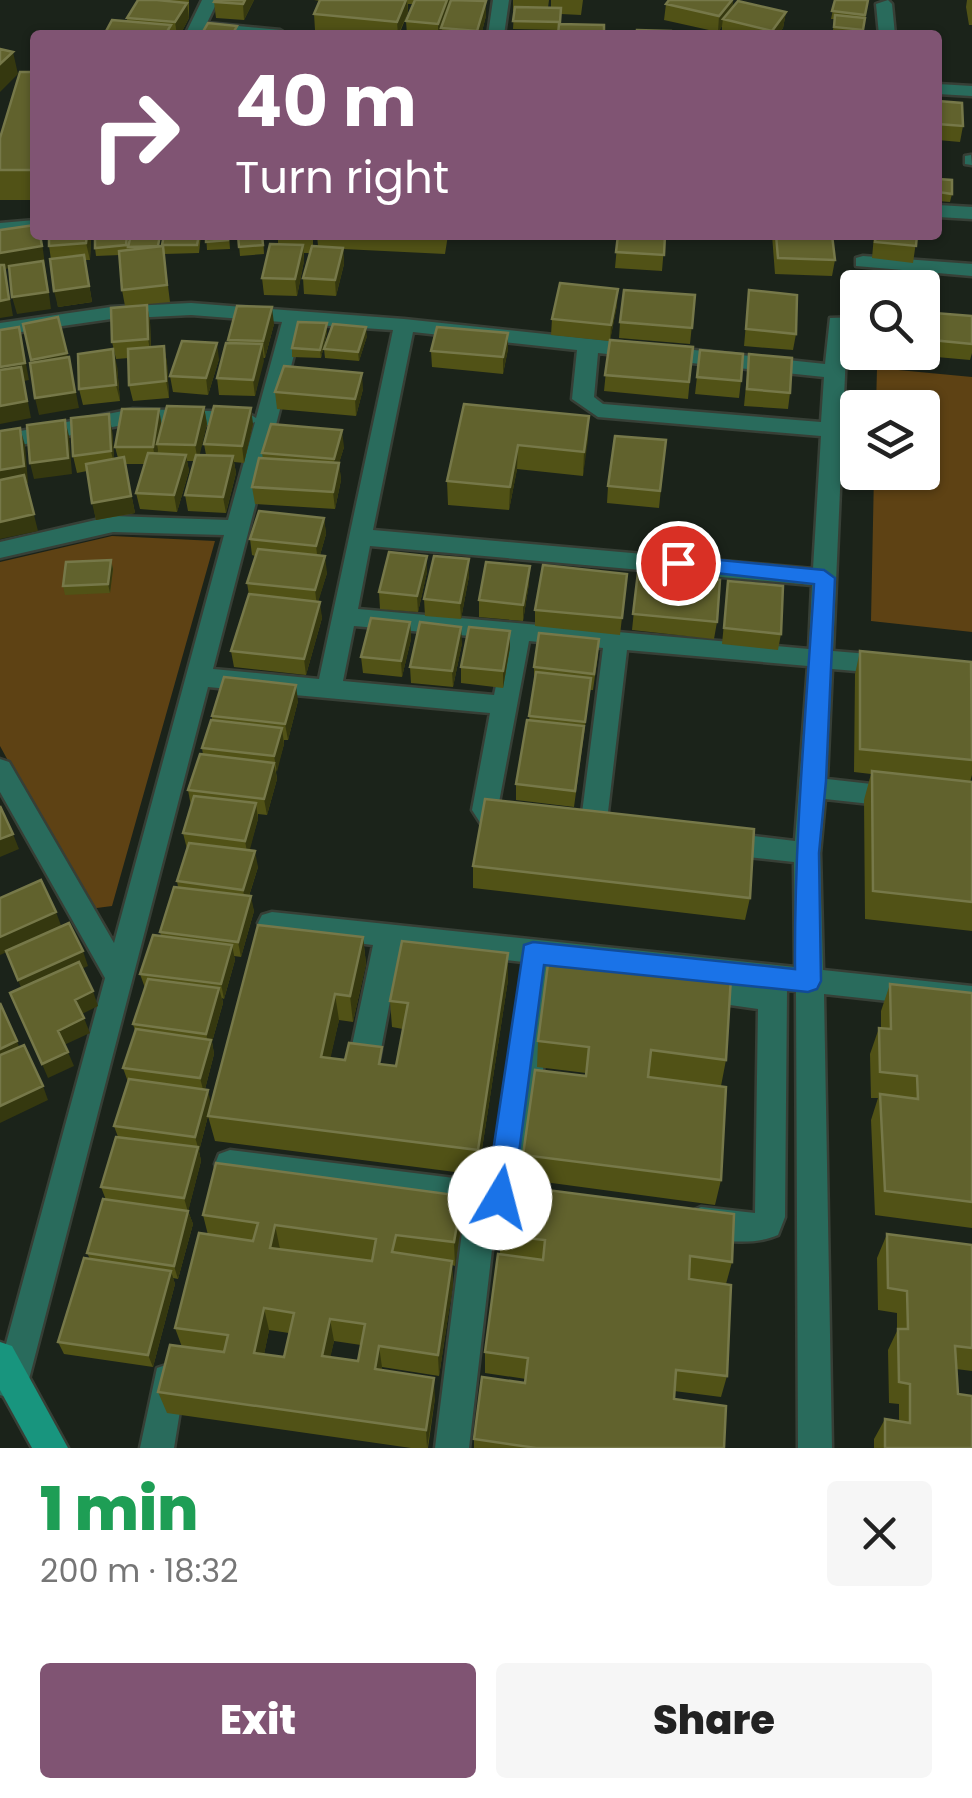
<!DOCTYPE html>
<meta charset="utf-8">
<style>
body{margin:0;font-family:Poppins,sans-serif;background:#f6f6f6;color:#222;height:100vh;display:flex;flex-direction:column;font-size:38px;white-space:nowrap}
*{box-sizing:border-box;margin:0}
p{font-size:32px;color:#767676}
.icon{flex:none;width:55px;height:55px;fill:none;stroke:currentColor;stroke-width:2;stroke-linecap:round;stroke-linejoin:round}
.map{position:relative;height:1448px;overflow:hidden}
.panel{display:flex;flex-direction:column;background:#fff;flex:1}
.panel>*{flex:none}
.hud{position:absolute;left:30px;top:30px;width:912px;height:210px;border-radius:10px;box-shadow:0 2px 8px #0004;background:#805473;color:#fff;overflow:hidden}
.buttons{position:absolute;left:840px;top:270px;display:grid;gap:20px}
.buttons a{display:grid;place-items:center;width:100px;height:100px;border-radius:10px;background:#fff;box-shadow:0 2px 8px #0004;font-size:50px}
.pin{position:absolute;display:grid;place-items:center;width:85px;height:85px;color:#fff;margin:-42px;border:5px solid #fff;border-radius:50%;box-shadow:0 2px 10px #0007}
.me{position:absolute;width:110px;margin:-55px;rotate:8deg;stroke-linejoin:round;filter:drop-shadow(0 0 8px #0008)}
.turn{display:flex;align-items:center;gap:35px;height:210px;padding:0 40px;font-size:45px}
.turn .icon{width:130px;height:130px;stroke-width:2.5}
.turn b{display:block;font-size:70px;line-height:85px}
.round{display:grid;place-items:center;flex:none;width:105px;height:105px;border-radius:10px;background:#f6f6f6}
.head{display:flex;align-items:center;justify-content:space-between;height:170px;padding:0 40px}
h1{font-size:60px;font-weight:800;line-height:75px;color:#1e9e55}
.primary-button{display:flex;gap:20px;margin-top:auto;padding:20px 40px}
.primary-button a{flex:1;height:115px;border-radius:10px;background:#805473;color:#fff;font-size:40px;font-weight:800;line-height:115px;text-align:center}
.primary-button a+a{background:#f6f6f6;color:#222}
.map>svg:first-child{display:block}
.green{fill:#5e4214}
.lines{fill:none;stroke-linecap:round;stroke-linejoin:round}
.street-casing{stroke:#373f36;stroke-width:5}
.secondary-casing{stroke:#373f36;stroke-width:5}
.street{fill:#296b5c;fill-rule:evenodd}
.secondary{fill:#18957e;fill-rule:evenodd}
.wall{fill:#515216;fill-rule:evenodd}
.shaded-wall{fill:#35380f}
.building{fill:#61622d;stroke:#767849;stroke-width:2.5;fill-rule:evenodd}
.route{fill:#1a73e8;stroke:#114b97;stroke-width:2.5}
</style>
<div class="map">
<svg width="972" height="1448" viewBox="0 0 972 1448">
<rect width="100%" height="100%" fill="#1b231a"/>
<!-- green -->
<path class="green" d="M877,368L972,377V632L871,621L874,473L922,472V408L876,407Z
M112,536L215,541L112,906L89,909L0,746V562Z"/>
<g class="lines">
<!-- street casing -->
<g class="street-casing">
<path id="street" d="M202,0H218L207,23L280,30L288,35H185Z
M493,0H509L504,35H488Z
M888,0L892,4L895,35H879L876,4Z
M938,84L972,86V96L938,94Z
M971,155L972,165L965,164V156Z
M938,205L972,207V219L938,217Z
M35,220V232L0,235V223Z
M863,256L972,264V276L856,266V258Z
M191,303L404,319L825,364L830,318L858,317V329H847L833,651L892,656L901,659L904,665L901,671L892,674L832,669L827,779L898,787L907,790L911,797L907,804L898,807L825,799L820,853L823,970L972,986V1010L824,994L832,1448H798L796,991L787,990L785,1217L778,1235C753,1246 716,1242 690,1232L686,1222L690,1212L701,1207L755,1213L758,1009L688,999L684,990L692,980L588,969L592,977L588,986L578,989L552,987L531,1182L533,1187L548,1193L552,1203L548,1213L537,1217L510,1208L499,1212L481,1210L490,1214L495,1224L469,1448H435L463,1224L468,1214L478,1210L230,1178L219,1174L215,1164L219,1154L230,1150L486,1182L493,1150L505,1146L525,979L529,970L541,964L400,948L379,1060L374,1069L364,1073L354,1069L349,1060L373,945L262,931L258,923L262,915L272,912L795,967L794,862L720,854L711,851L707,843L711,835L720,832L795,841L808,666L627,650L606,829L602,836L593,840L584,836L580,829L603,648L529,641L498,808L510,813L514,820L510,827L501,830L481,824L472,810L490,713L208,687L28,1383L24,1395L12,1399L0,1395V1366L105,978L0,792V759L9,762L114,943L224,535L113,532L0,558V542L113,516L228,520L255,422L246,426L133,423L0,449V435L133,409L246,412L256,418L282,322L191,315L111,319L0,335V323L111,307ZM302,324L393,330L319,679L213,669ZM413,332L577,350L572,399L598,417L821,436L813,569L373,530ZM598,353L824,377L821,422L603,404L594,397ZM370,546L812,585L809,649L358,609ZM354,626L506,639L494,695L343,681Z
M169,1364L181,1368L185,1380L174,1448H140L157,1368Z"/>
</g>
<!-- secondary casing -->
<g class="secondary-casing">
<path id="secondary" d="M0,1342L12,1346L68,1448H32L0,1390Z"/>
</g>
<!-- street -->
<use href="#street" class="street"/>
<!-- secondary -->
<use href="#secondary" class="secondary"/>
</g>
<!-- wall -->
<path class="wall" d="M138,0H189V18L180,35H104L127,21V18Z
M254,0L244,20L216,18L214,2Z
M314,0H450L486,16L481,35H442L441,31L440,35H407L406,21L413,4H408V12L399,35H371L315,30L314,14L320,1Z
M513,0H549L548,8H551V0H583L581,15L561,14L558,30L513,29L514,11H513Z
M669,0H733L732,7L786,12L783,28L778,35H724L722,34V26L718,32L664,20L666,4Z
M835,0H868L862,35H832L835,19H831Z
M967,0H972V25H969L966,7Z
M35,72V200H0V138Z
M938,101L963,126L960,142L938,140Z
M938,179L952,194L950,202L938,201Z
M91,235L90,260H85L92,302L58,307L49,246Z
M129,235L128,250V247L163,246L164,235H201L199,253L164,254L170,302L125,306L122,290L120,255L96,256L95,248Z
M206,235H229L230,249L207,250Z
M238,235H263L264,254L240,256Z
M278,235H313V246H318L317,235H448L445,254L343,249L344,264L336,296L304,294L303,278L310,253H304V261L297,296L264,295L262,278L278,244Z
M618,235H665L662,271L615,268Z
M772,235H832L835,260L832,276L775,274Z
M874,235H917L913,263L872,258Z
M749,290L796,334L793,350L744,346Z
M695,295L690,344L619,338L620,322Z
M147,305L150,322L151,347L164,346L167,363L169,398L133,401L129,385V358L116,359L112,342Z
M617,305L610,340L693,347L688,399L604,391L609,341L551,335L552,319Z
M922,312L972,316V353L970,360L881,352H922Z
M274,324L265,358H263L255,396L219,395L217,378L229,343L228,340Z
M327,332L321,358L292,357V348Z
M508,333V349L503,374L432,367L431,351Z
M367,336L359,361L325,358L324,349Z
M700,350L741,381L739,398L695,394Z
M749,354L790,393L788,409L744,406Z
M219,359L208,395L173,392L170,376Z
M117,366L120,401L83,405L79,389Z
M363,389L356,416L277,409L275,392Z
M464,404L589,416L583,476L517,469L509,510L448,505L447,481Z
M204,407L207,424L199,455H206L204,444L253,424L244,463L234,462L236,473L226,513L188,511L185,495L194,461H187L189,471L177,512L140,509L136,493L145,464H125L135,513L96,520L87,471L77,473L73,456L112,430L114,459L118,458L115,447Z
M666,440L659,508L607,503L608,486Z
M344,447L339,463L341,480L335,509L255,504L252,487L263,459L262,453Z
M324,518L326,534L320,555L327,573L318,601L322,618L306,675L234,667L231,651L249,595L247,583L255,556L252,555L250,539Z
M427,556V572L418,612L380,609L379,592Z
M469,559V576L461,619L425,616L424,599Z
M111,560L113,569L110,593L65,595L63,586Z
M638,572L717,622L714,639L632,630Z
M627,574L620,635L535,626V610Z
M728,581L781,634L778,650L722,644Z
M529,583L523,621L479,617V600Z
M410,622L411,639L402,677L363,673L361,657Z
M462,643L453,687L411,683L410,667Z
M510,647L503,688L461,683V667Z
M860,651L972,672V775L970,782H972V931L865,919L864,800L871,774L854,772L855,674Z
M598,655L593,690H590L574,807L516,800V784L529,720L534,684V667Z
M298,701L288,740H284V744L276,772L277,779L267,815L258,814V819L249,850L258,867L249,896L254,911L241,957L234,956L235,960L224,999L222,998L223,1003L212,1042L214,1054L205,1089L211,1104L363,937L366,964L353,1022L339,1020L330,1058L396,1066L403,1029L392,1027L390,1001L508,953V980L478,1175L215,1141L208,1116L199,1151L201,1161L188,1211L193,1224L178,1279L173,1278L175,1284L153,1367L64,1354L58,1342L90,1259L87,1253L106,1200L101,1187L118,1137L114,1126L128,1082L123,1068L135,1031L133,1024L145,988L140,974L161,936L160,932L178,887L177,881L187,849L183,833L191,806L188,790L203,755L202,748L212,720V716Z
M473,866L750,898L745,920L473,888Z
M549,956L726,1060L721,1086V1180L715,1205L522,1179L523,1155L586,1076V1073L537,1067L538,1041Z
M890,984L972,993V1228L875,1215L871,1120L878,1098H871L870,1054L879,1028H881V1011Z
M508,1185L732,1262L726,1284L727,1376L721,1397L674,1391V1399L724,1448H474V1439L525,1383L526,1379L485,1373V1352L500,1254V1235Z
M203,1215L462,1220L455,1266L452,1265L453,1284L439,1376L382,1367L381,1370L435,1398L428,1448H411L167,1413L158,1392L182,1347L175,1328L208,1235ZM269,1330L289,1333L284,1357L264,1354ZM334,1341L361,1345L358,1361L330,1357Z
M887,1234L972,1245V1371L956,1369L958,1394L972,1448H874V1439L885,1419L899,1421V1404L889,1403L888,1350L897,1331V1313L878,1310L877,1258Z"/>
<!-- shaded-wall -->
<path class="shaded-wall" d="M245,0H254L244,20L243,4Z
M406,0H407L408,12L398,35L397,22Z
M447,0H450V8L440,35H438V24Z
M732,0H733L732,14L723,19L722,26L718,32L719,16Z
M486,1V16L481,35H477Z
M187,3L189,18L180,35H177L175,22Z
M786,12L783,28L778,35H771L772,31Z
M13,52L18,74L0,92V64Z
M41,235L51,309L17,314L12,297L43,263L5,269L13,316L0,318V253Z
M87,235H91L90,260L86,243Z
M303,245L304,261L297,296L295,279Z
M343,248L344,264L336,296L335,280Z
M84,255L92,302L58,307L54,291Z
M618,289L617,305L610,341L611,325Z
M147,305L150,322L151,355L148,339Z
M272,307L274,324L265,358L263,341Z
M327,323V332L321,358L320,350Z
M19,327L29,380L24,381L31,418L0,424V367Z
M366,327L367,336L359,361L358,352Z
M508,333V349L503,374V357Z
M217,343L219,359L208,395L206,378Z
M262,344L264,361L255,396L253,380Z
M164,346L167,363L169,398L166,381Z
M113,349L117,366L120,401L116,385Z
M67,353L71,370L35,376L31,360Z
M69,357L79,408L39,415L35,398Z
M362,373L363,389L356,416L355,399Z
M204,407L207,424L198,462L195,445Z
M251,408L253,424L244,463L242,446Z
M159,409L162,426L157,444L158,450L156,463L153,447Z
M109,414L112,430L115,468L111,451Z
M589,416L588,440L583,476L584,452Z
M65,420L69,436L72,474L34,479L30,463Z
M20,428L25,445L28,483H26L38,531L0,539V470Z
M342,430L344,447L335,476L334,459Z
M518,445L517,469L509,510L510,487Z
M186,455L189,471L177,512L174,495Z
M233,456L236,473L226,513L223,497Z
M124,457L135,513L96,520L92,503Z
M339,463L341,480L335,509L333,492Z
M324,518L326,534L318,562L316,546Z
M325,556L327,573L317,606L315,590Z
M427,556V572L418,612L417,596Z
M469,559V576L461,619L460,603Z
M111,560L113,569L110,593L108,584Z
M530,566L529,583L523,621V605Z
M320,602L322,618L306,675L304,659Z
M410,622L411,639L402,677L401,661Z
M461,627L462,643L453,687L452,671Z
M510,631V647L503,688V671Z
M296,685L298,701L288,740L285,724Z
M282,728L284,744L277,772L274,756Z
M274,763L277,779L267,815L264,799Z
M256,803L258,819L248,857L245,841Z
M13,834L19,849L0,857V839Z
M255,851L258,867L246,905L243,890Z
M251,896L254,911L241,957L238,942Z
M56,912L62,928L0,955V937Z
M363,937L366,964L353,1022L350,996Z
M232,945L235,960L224,999L221,984Z
M83,951L88,966L24,995L18,980Z
M508,953V980L478,1175V1150Z
M219,988L223,1003L212,1042L214,1054L204,1093L200,1078L209,1046L206,1034Z
M93,991L98,1006L80,1015L75,1000Z
M335,994L339,1020L325,1083L321,1057Z
M84,1018L90,1033L64,1045L58,1031Z
M17,1041L23,1056L0,1066V1049Z
M68,1052L74,1066L48,1078L42,1064Z
M43,1086L48,1100L0,1123V1106Z
M208,1090L211,1104L199,1151L195,1137Z
M198,1147L201,1161L188,1212L184,1198Z
M462,1196V1220L455,1266L454,1242Z
M188,1211L193,1224L178,1279L174,1266Z
M275,1225L280,1249L270,1248Z
M452,1261L453,1284L439,1376L438,1355Z
M171,1271L175,1284L153,1367L148,1355Z
M264,1308L269,1330L260,1374L254,1353Z
M330,1319L334,1341L326,1377L322,1356Z
M379,1346L382,1367L378,1390L375,1369Z
M434,1378L435,1398L427,1448L426,1430Z"/>
<!-- building -->
<path class="building" d="M138,0H157L187,3L175,22L127,18Z
M215,0H245L243,4L214,2Z
M320,0H406L397,22L314,14Z
M415,0H447L438,24L406,21Z
M451,0L486,1L477,31L441,28Z
M669,0H732L719,16L666,4Z
M835,0H868L865,15L832,11Z
M738,1L786,12L772,31L723,19Z
M515,7L561,8L560,22L513,21Z
M835,15L865,18L863,30L834,27Z
M112,20L171,25L165,35H104Z
M208,23L237,26L232,35H201Z
M559,24L604,25V35H558Z
M637,30L671,31V35H637Z
M0,49L13,52L0,64Z
M20,72H35V170H0V138Z
M938,101L962,103L963,126L938,124Z
M938,179L952,180V194L938,192Z
M35,225V235H40L42,246L0,253V230Z
M49,235H87L86,243L49,246Z
M95,235H127L126,245L95,248Z
M131,235H160L158,246L128,247Z
M164,235H199L197,245H162Z
M206,235H228V240L206,242Z
M238,235H262L263,245L239,247Z
M278,235H312V236L278,238Z
M618,235H665L664,255L616,252Z
M776,235H832L835,260L778,258Z
M876,235H917L916,246L875,242Z
M270,244L303,245L295,279L262,278Z
M163,246L167,285L122,290L119,251Z
M312,246L343,248L335,280L303,278Z
M84,255L89,286L54,291L50,259Z
M43,261L48,292L12,297L9,266Z
M0,265H4L9,299L0,301Z
M560,283L618,289L611,325L552,319Z
M624,290L695,295L692,328L620,322Z
M749,290L797,295L796,334L746,329Z
M147,305L148,339L112,342L111,308Z
M237,306L272,307L263,341L228,340Z
M922,312L972,316V344L922,339Z
M58,317L67,353L31,360L23,324Z
M298,322L327,323L320,350L292,348Z
M333,324L366,327L358,352L324,349Z
M19,327L25,363L0,367V330Z
M437,327L508,333L503,357L431,351Z
M610,340L693,347L689,382L605,375Z
M182,341L217,343L206,378L170,376Z
M226,343L262,344L253,380L217,378Z
M164,346L166,381L129,385L128,349Z
M113,349L116,385L79,389L78,354Z
M700,350L743,354L741,381L697,377Z
M749,354L792,358L790,393L747,389Z
M69,357L75,392L35,398L30,363Z
M284,366L362,373L355,399L275,392Z
M21,367L27,401L0,406V370Z
M464,404L589,416L584,452L518,445L510,487L447,481Z
M167,406L204,407L195,445L157,444Z
M214,406L251,408L242,446L204,444Z
M122,409H159L153,447H115Z
M109,414L111,451L73,456L71,418Z
M65,420L68,458L30,463L27,425Z
M271,424L342,430L334,459L262,453Z
M20,428L24,466L0,470V431Z
M615,436L666,440L660,491L608,486Z
M148,453L186,455L174,495L136,493Z
M196,455L233,456L223,497L185,495Z
M124,457L131,496L92,503L86,464Z
M259,458L339,463L333,492L252,487Z
M24,475L34,514L0,522V480Z
M259,511L324,518L316,546L250,539Z
M258,549L325,556L315,590L247,583Z
M389,552L427,556L417,596L379,592Z
M434,556L469,559L460,603L424,599Z
M111,560L108,584L63,586L66,562Z
M486,562L530,566L523,605L479,600Z
M543,565L627,574L622,618L535,610Z
M638,572L720,580L717,622L633,614Z
M728,581L783,586L781,634L724,628Z
M249,594L320,602L304,659L231,651Z
M371,618L410,622L401,661L361,657Z
M420,622L461,627L452,671L410,667Z
M469,627L510,631L503,671L461,667Z
M539,633L599,639L594,674L534,667Z
M860,651L971,662L972,760L860,749Z
M536,672L591,678L585,722L529,716Z
M224,677L296,685L285,724L212,716Z
M211,720L282,728L274,756L202,748Z
M527,720L584,726L575,791L516,784Z
M200,754L274,763L264,799L188,790Z
M872,771L972,782V902L873,891Z
M194,796L256,803L245,841L183,833Z
M485,799L754,829L750,898L473,866Z
M0,806L13,834L0,839Z
M189,843L255,851L243,890L177,881Z
M41,880L56,912L0,937V898Z
M174,887L251,896L238,942L160,932Z
M69,923L83,951L18,980L6,951Z
M258,925L363,937L350,996L335,994L321,1057L345,1060L349,1043L382,1047L379,1064L396,1066L408,1003L390,1001L402,941L508,953L478,1150L208,1116Z
M153,935L232,945L221,984L140,974Z
M549,956L731,977L726,1060L651,1050L648,1077L726,1087L721,1180L523,1155L535,1070L586,1076L589,1047L538,1041Z
M79,962L93,991L75,1000L84,1018L58,1031L68,1052L42,1064L10,993Z
M148,979L219,988L206,1034L133,1024Z
M890,984L972,993V1202L885,1191L880,1094L918,1099L917,1076L880,1072L879,1028L891,1029Z
M0,1003L17,1041L0,1049Z
M136,1029L211,1040L200,1078L123,1068Z
M24,1045L43,1086L0,1106V1055Z
M129,1079L208,1090L195,1137L114,1126Z
M116,1137L198,1147L184,1198L101,1187Z
M216,1163L462,1196L454,1242L396,1235L392,1252L452,1261L438,1355L379,1346L375,1369L434,1378L426,1430L158,1392L170,1345L224,1352L228,1335L175,1328L199,1233L253,1241L258,1223L203,1215ZM275,1225L376,1239L372,1261L270,1248ZM264,1308L294,1313L284,1357L254,1353ZM330,1319L365,1324L358,1361L322,1356Z
M508,1185L734,1214L732,1262L690,1256L689,1279L731,1285L727,1376L676,1370L674,1399L726,1406L724,1448H536L474,1439L482,1377L525,1383L528,1358L485,1352L498,1254L543,1260L545,1240L500,1235Z
M103,1199L188,1211L174,1266L87,1253Z
M887,1234L972,1245V1348L955,1346L958,1394L972,1396V1448H885V1419L910,1423V1384L899,1382L898,1329H908L907,1291L888,1288Z
M84,1258L171,1271L148,1355L58,1342Z"/>
<!-- route -->
<path class="route" d="M678,556L824,570L835,578L826,781L819,853L821,981L817,989L808,992L544,965L513,1198L509,1207L500,1211L490,1207L486,1198L524,945L533,942L795,969C794,840 806,713 814,584L671,568L668,563Z"/>
</svg>
<div class="buttons">
<a><svg class="icon" aria-label="search" viewBox="0 0 24 24"><circle cx="10" cy="10" r="6"/><path d="M15 15l6 6"/></svg></a>
<a><svg class="icon" aria-label="layers" viewBox="0 0 24 24"><path d="M12 4l9 5-9 5-9-5zM3 14l9 5 9-5"/></svg></a>
</div>
<div class="pin" style="left:678px;top:563px;background:#d93025"><svg class="icon" aria-label="arrive" viewBox="0 0 24 24"><path d="M6 21V4h12l-3 4 3 4H6"/></svg></div>
<svg class="me" style="left:500px;top:1198px" viewBox="-20 -20 40 40"><circle r="19" fill="#fff"/><path d="M0-13L10 11 0 6-10 11z" fill="#1a73e8"/></svg>
<div class="hud">
<div class="turn"><svg class="icon" aria-label="right" viewBox="0 0 24 24"><path d="M7 20v-9h11M14 6l5 5-5 5"/></svg><div><b>40 m</b>Turn right</div></div>
</div>
</div>
<section class="panel">
<div class="head"><div><h1>1 min</h1><p>200 m · 18:32</p></div><a class="round"><svg class="icon" aria-label="close" viewBox="0 0 24 24"><path d="M6 6l12 12M18 6L6 18"/></svg></a></div>
<div class="primary-button"><a>Exit</a><a>Share</a></div>
</section>
